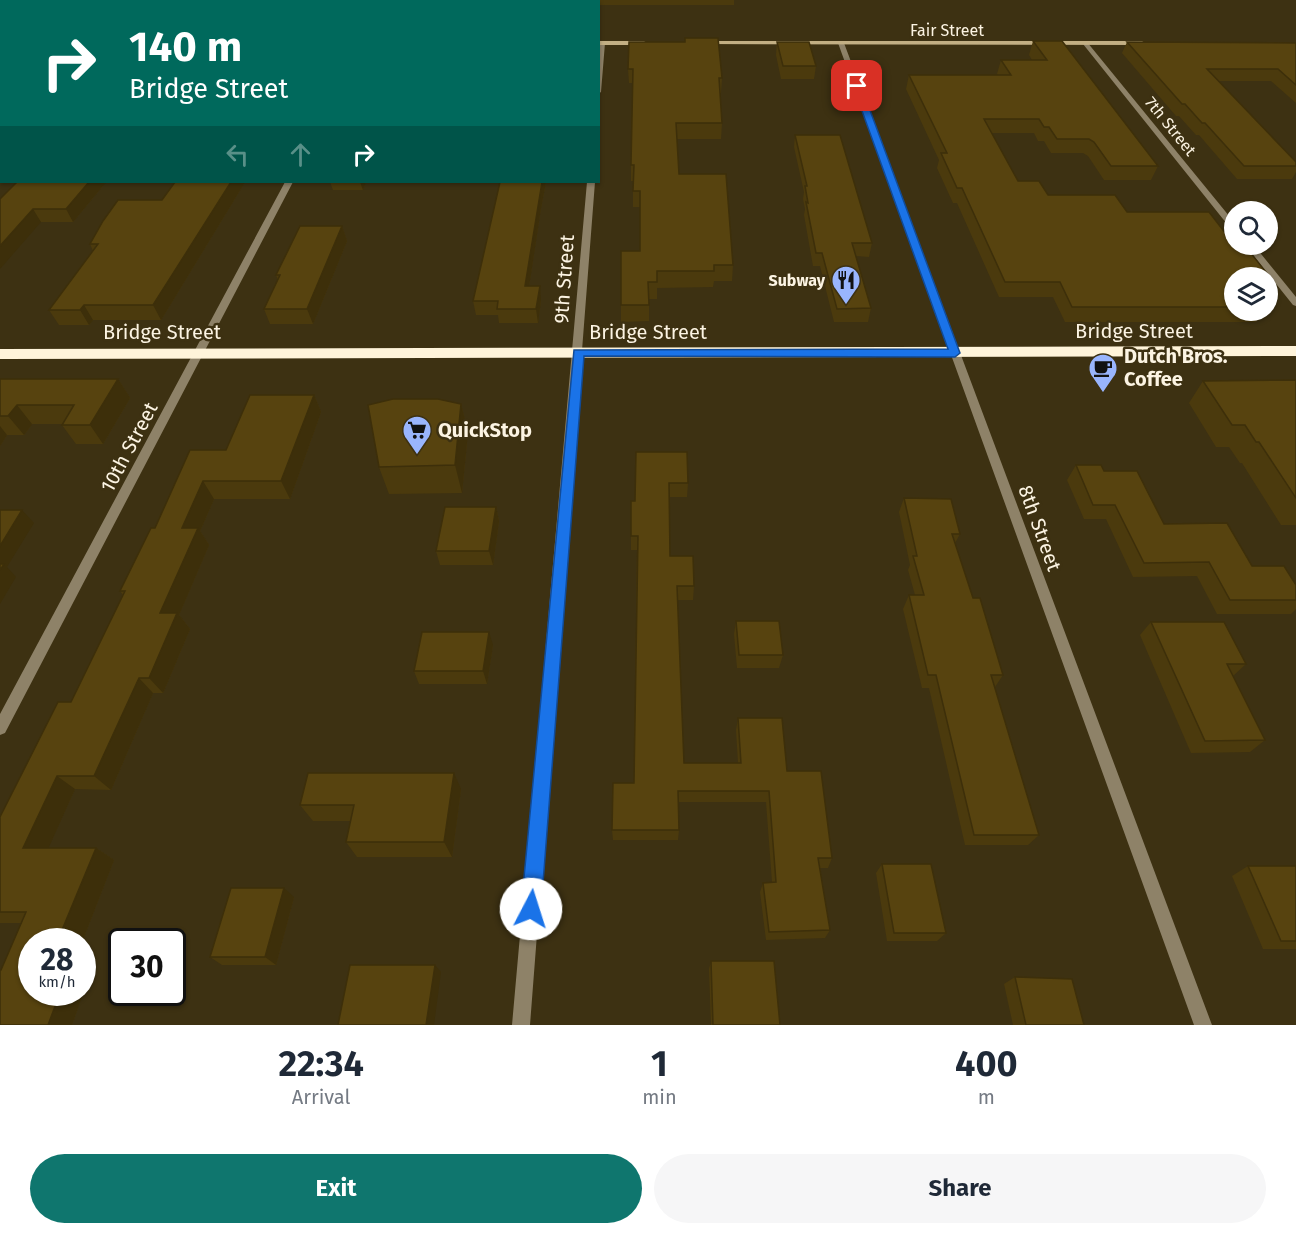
<!DOCTYPE html>
<style>
body{margin:0;font-family:"Fira Sans",sans-serif;background:#f6f6f7;color:#1f2937;height:100vh;display:flex;flex-direction:column;font-size:22px;white-space:nowrap}
*{box-sizing:border-box;margin:0}
p{font-size:20px;color:#747a83}
.icon{flex:none;width:33px;height:33px;fill:none;stroke:currentColor;stroke-width:2;stroke-linecap:round;stroke-linejoin:round}
.map{position:relative;height:1025px;overflow:hidden}
.drawer{display:flex;flex-direction:column;background:#fff;flex:1}
.drawer>*{flex:none}
.hud{position:absolute;left:0px;top:0px;width:600px;height:183px;box-shadow:0 2px 4px #0004;background:#00695c;color:#fff;overflow:hidden}
.buttons{position:absolute;left:1224px;top:201px;display:grid;gap:12px}
.buttons a{display:grid;place-items:center;width:54px;height:54px;border-radius:50%;background:#fff;box-shadow:0 2px 4px #0004;font-size:30px}
.speed{position:absolute;left:18px;top:928px;display:flex;gap:12px;font-size:30px;font-weight:700;text-align:center}
.speed>*{display:grid;place-content:center;width:78px;height:78px;border-radius:50%;background:#fff;box-shadow:0 2px 4px #0004;line-height:1}
.speed small{font-size:15px;font-weight:400}
.speed .limit{border:3px solid #111;border-radius:9px;background:#fff;color:#111}
.pin{position:absolute;display:grid;place-items:center;width:51px;height:51px;color:#fff;margin:-26px;border-radius:12px;box-shadow:0 3px 9px #0006}
.me{position:absolute;width:66px;margin:-33px;rotate:5deg;stroke-linejoin:round;filter:drop-shadow(0 0 4px #0008)}
.turn{display:flex;align-items:center;gap:21px;height:126px;padding:0 30px;font-size:27px}
.turn .icon{width:78px;height:78px;stroke-width:2.5}
.turn b{display:block;font-size:42px;line-height:51px}
.lanes{display:flex;align-items:center;height:57px;padding:0 30px;background:#0003;justify-content:center;gap:30px;direction:ltr}
.lanes .off{opacity:.35}
.eta{display:flex;justify-content:space-evenly;align-items:center;height:102px;text-align:center}
.eta b{font-size:36px;font-weight:700;line-height:42px}
.button{display:flex;gap:12px;margin-top:auto;padding:12px 30px}
.button a{flex:1;height:69px;border-radius:36px;background:#0f766e;color:#fff;font-size:24px;font-weight:700;line-height:69px;text-align:center}
.button a+a{background:#f6f6f7;color:#1f2937}
.map>svg:first-child{display:block}
.lines{fill:none;stroke-linecap:round;stroke-linejoin:round}
.street{fill:#8e8268;fill-rule:evenodd}
.secondary{fill:#c2af84;fill-rule:evenodd}
.highway{fill:#fff4da;fill-rule:evenodd}
.wall{fill:#4b3a0d}
.shaded-wall{fill:#3d2f0a}
.building{fill:#57430f;stroke:#3d2f0a;stroke-width:1.5}
.route{fill:#1a73e8;stroke:#114b97;stroke-width:1.5}
.labels{text-anchor:middle;stroke-width:5;stroke-linejoin:round;paint-order:stroke}
.far-street-label{font-size:16px;fill:#fcf4e3;stroke:#3d3112}
.far-poi-label{font-size:16px;font-weight:bold;fill:#fcf4e3;stroke:#3d3112;text-anchor:end}
.street-label{font-size:20px;fill:#fcf4e3;stroke:#3d3112}
.poi-label{font-size:20px;font-weight:bold;fill:#fcf4e3;stroke:#3d3112;text-anchor:start}
</style>
<div class="map">
<svg width="1296" height="1025" viewBox="0 0 1296 1025">
<rect width="100%" height="100%" fill="#3d3112"/>
<g class="lines">
<!-- street -->
<path class="street" d="M381,0H387L380,2Z
M602,41L605,43L601,92L598,94V46L599,43Z
M841,41L844,43L1212,1025H1194L838,43Z
M1083,42H1087L1234,222V229H1231L1083,44Z
M0,164H2L0,170Z
M285,182H293L5,733L0,735V714Z
M587,182H595L530,1025H512Z
M1244,244H1253L1296,297V306L1293,305Z"/>
<!-- secondary -->
<path class="secondary" d="M598,41H644L647,43L644,45H598Z
M703,41H1142L1145,43L1142,45L701,44L700,43Z"/>
<!-- highway -->
<path class="highway" d="M1296,346V356L0,359V349Z"/>
</g>
<!-- wall -->
<path class="wall" d="M505,0H734V5H598V2H506Z
M1033,41L1158,166L1151,180H1104L1088,156L1083,153H1051L1044,141H1038L1034,133H992L1018,181L1048,195L1127,212L1240,252L1269,276L1267,278H1234V310H1264L1256,322H1065L1053,297H999L957,203H953L937,168L939,160L906,89L909,75H998L997,74L1001,60H1032L1029,55Z
M777,42L816,66L814,79H781L776,55Z
M1127,42L1296,43V103L1271,81H1218L1296,162V172L1292,179H1237L1199,135H1196L1179,116H1176L1122,53Z
M628,69L722,78L721,93H720L722,123L721,139H677L679,174L733,265L732,281H714L713,287L657,288V299H649V321L621,322V305L640,251V207H633V181H631V143L633,83H629Z
M795,135L872,243L869,257L856,256L871,308L868,322H834L820,266H813L804,215L805,209L803,199L804,192L794,147Z
M106,182L73,222H41L0,199Z
M175,182H245L161,320H93L89,325H59L49,310L93,251L90,244L162,200Z
M330,182H366L363,190H333Z
M500,182H546L541,208L529,286L541,300L538,323H499L498,315H476L473,301Z
M342,226L347,241L313,324H270L264,309L278,280L276,275Z
M0,379H118L130,398L103,444H76L62,425V424H32L24,435H7L0,446Z
M1296,380V525H1281L1242,463H1240L1229,447H1216L1189,403L1203,381Z
M250,395H314L321,412L290,499H214L200,531L209,545L179,615L190,629L163,693H153L111,790L75,789L48,848H96L114,860L82,942H32V993H82V957L94,962L72,1025H0V970H1L22,923H0V817L58,702H71L123,595L120,591L151,528H155L190,450H226Z
M461,404L468,432L462,493L389,494L379,467Z
M636,452L688,483L687,497H669L670,556L694,586L693,600H677L684,763H738L736,730L738,718L787,771L832,858L828,868H820L830,930L825,938L766,940L760,892L763,883L772,882L766,802H678L679,830L678,840H613L612,830L634,783L637,550H631V536L635,501Z
M1076,465L1104,471L1164,524L1252,566L1296,585V609L1291,614H1217L1197,576L1133,577L1106,519H1084L1067,480Z
M904,498L960,534L955,543L973,598L1003,675L995,687L1039,835L1028,845H965L929,688H922L903,609L909,595H915L908,570L910,565L899,512Z
M496,507L499,521L493,565H440L436,551Z
M736,621L783,655L779,668H737L734,634Z
M1151,622L1246,664L1233,676L1265,740L1250,752L1191,753L1140,635Z
M493,645L487,684H419L414,671Z
M461,789L452,857H357L346,842L350,821H313L300,805Z
M882,864L946,933L937,941H887L876,873Z
M1248,866H1296V949H1263L1232,876Z
M294,897L276,965H222L210,957Z
M711,961L780,1025H711L709,969Z
M1015,977L1084,1025H1013L1004,984Z"/>
<!-- shaded-wall -->
<path class="shaded-wall" d="M273,0H288L286,2H271Z
M346,0H357L356,2H345Z
M2,103V126L0,127V104Z
M89,182H106L73,222L66,209Z
M231,182H245L161,320L153,305Z
M360,182H366L363,190Z
M542,182H546L541,208L527,300L525,286Z
M33,209L41,222L0,269V246Z
M342,226L347,241L313,324L307,309Z
M540,286L541,300L538,323L536,309Z
M84,305L93,320L89,325L80,310Z
M118,379L130,398L103,444L90,425Z
M314,395L321,412L290,499L281,481Z
M461,404L468,432L462,493L455,465Z
M17,405L32,424L24,435L8,416Z
M0,426L7,435L0,446Z
M203,481L214,499L200,531L209,545L179,615L190,629L163,693L149,678L160,613L182,528Z
M496,507L499,521L493,565L489,551Z
M22,510L34,523L7,567L16,577L0,604V546Z
M489,632L493,645L487,684L483,671Z
M139,678L153,693L111,790L94,776Z
M454,773L461,789L452,857L444,842Z
M57,776L75,789L43,860L23,848Z
M96,848L114,860L82,942H57Z
M284,888L294,897L276,965L265,957Z
M82,957L94,962L72,1025H48L60,993H82Z
M435,965L441,972L434,1025H426Z"/>
<!-- building -->
<path class="building" d="M0,0H273L271,2H2V103L0,104Z
M301,0H346L345,2H299Z
M685,38H718L722,78H719L722,123H676L679,174H726L733,265H714V271H657V282H648L649,305H621V251H640V191H633L634,165H631L633,69H628L629,42H685Z
M1033,41H1062L1158,166H1111L1094,142L1089,139H1057L1049,127H1044L1039,119H984L1018,181H1039L1048,195H1115L1127,212H1209L1240,252H1250L1269,276H1243L1244,278H1234V307H1072L1060,282H1005L962,188H957L941,153H947L909,75H1011L1001,60H1047Z
M777,42H809L816,66H783Z
M1127,42L1296,43V85L1278,69H1207L1296,162V166H1244L1205,123H1202L1185,104H1182Z
M795,135H840L872,243H852L871,308L837,309L822,253H816L806,202L808,203L805,186H807Z
M17,182H89L66,209H33L0,246V199Z
M175,182H231L153,305H84L80,310H49L98,244H90L103,221L118,200H162Z
M500,182H542L525,286H540L536,309H497L498,301H473Z
M300,226H342L307,309H264L280,275H276Z
M0,379H118L90,425H62L74,405H17L8,416H0Z
M1296,380V498L1259,442H1256L1245,425H1232L1203,381Z
M250,395H314L281,481H203L182,528H198L160,613H177L149,678H139L94,776H57L23,848H96L57,942H32V993H60L48,1025H0V970H1L26,912H0V817L58,702H71L125,591H120L151,528H155L190,450H226Z
M393,399H438L461,404L455,465L379,467L368,405Z
M636,452H687L688,483H669L670,556H693L694,586H677L684,763H741L738,718H782L787,771H821L832,858H818L830,930L769,932L763,883L776,882L769,791H678L679,830H612L613,783H634L638,536H631V501H635Z
M1076,465H1101L1104,471H1137L1164,524L1227,523L1252,566H1284L1296,585V600H1230L1209,562L1144,563L1115,505H1093Z
M904,498L951,499L960,534H952L973,598H980L1003,675H991L1039,835H974L936,675H928L909,595H924L913,556H917Z
M445,507H496L489,551H436Z
M0,510H22L0,546Z
M0,564H4L0,570Z
M736,621H779L783,655H739Z
M1151,622H1224L1246,664H1227L1265,740L1205,741Z
M422,632H489L483,671H414Z
M308,773H454L444,842H346L354,805H300Z
M882,864H931L946,933H894Z
M1248,866H1296V941H1281Z
M231,888H284L265,957H210Z
M711,961H774L780,1025H713Z
M350,965H435L426,1025H338Z
M1015,977L1072,979L1084,1025H1026Z"/>
<!-- route -->
<path class="route" d="M857,83L861,86L960,353L955,357L584,356L541,909L538,916L531,919L524,916L521,909L574,350L948,349L853,86Z"/>
<!-- icons -->
<defs>
<g id="restaurant-pin" transform="scale(1.5)"><path d="M0 17L-7.5 6A9.5 9.5 0 1 1 7.5 6Z" fill="#99b5fd" stroke="#3d3112"/><path d="M-5-6h1v4h1v-4h1v4h1v-4h1v5L-1.5 .5V6h-2V.5L-5-1ZM5-6V6H3V1.5H1.5Q1.5-4 5-6Z" fill="#111"/></g>
<g id="cafe-pin" transform="scale(1.5)"><path d="M0 17L-7.5 6A9.5 9.5 0 1 1 7.5 6Z" fill="#99b5fd" stroke="#3d3112"/><path d="M-5.5-4.5H6V0H3Q3 3.5 0 3.5H-2.5Q-5.5 3.5-5.5 0ZM3-3.2v2h1.7v-2ZM-6 4.5H4V6H-6Z" fill="#111"/></g>
<g id="supermarket-pin" transform="scale(1.5)"><path d="M0 17L-7.5 6A9.5 9.5 0 1 1 7.5 6Z" fill="#99b5fd" stroke="#3d3112"/><path d="M-6-5.5h2.5l.6 2H6L4.5 2H-2.5L-4.4-4H-6ZM-1.5 3.2a1.3 1.3 0 1 0 .1 0ZM3 3.2a1.3 1.3 0 1 0 .1 0Z" fill="#111"/></g>
</defs>
<g fill-rule="evenodd">
<use href="#restaurant-pin" x="846" y="280"/>
<use href="#cafe-pin" x="1103" y="368"/>
<use href="#supermarket-pin" x="417" y="430"/>
</g>
<g class="labels">
<!-- far-street labels -->
<g class="far-street-label">
<text x="947" y="36">Fair Street</text>
<text transform="translate(1171 126) rotate(51)" y="6">7th Street</text>
</g>
<!-- far-poi labels -->
<g class="far-poi-label">
<text x="825" y="286">Subway</text>
</g>
<!-- street labels -->
<g class="street-label">
<text transform="translate(564 279) rotate(-86)" y="7">9th Street</text>
<text x="1134" y="338">Bridge Street</text>
<text x="162" y="339">Bridge Street</text>
<text x="648" y="339">Bridge Street</text>
<text transform="translate(129 447) rotate(-62)" y="7">10th Street</text>
<text transform="translate(1040 528) rotate(70)" y="7">8th Street</text>
</g>
<!-- poi labels -->
<g class="poi-label">
<text x="1124" y="363">Dutch Bros.<tspan x="1124" dy="23">Coffee</tspan></text>
<text x="438" y="437">QuickStop</text>
</g>
</g>
</svg>
<div class="buttons">
<a><svg class="icon" aria-label="search" viewBox="0 0 24 24"><circle cx="10" cy="10" r="6"/><path d="M15 15l6 6"/></svg></a>
<a><svg class="icon" aria-label="layers" viewBox="0 0 24 24"><path d="M12 4l9 5-9 5-9-5zM3 14l9 5 9-5"/></svg></a>
</div>
<div class="speed"><div>28<small>km/h</small></div><div class="limit">30</div></div>
<div class="pin" style="left:857px;top:86px;background:#d93025"><svg class="icon" aria-label="arrive" viewBox="0 0 24 24"><path d="M6 21V4h12l-3 4 3 4H6"/></svg></div>
<svg class="me" style="left:531px;top:909px" viewBox="-20 -20 40 40"><circle r="19" fill="#fff"/><path d="M0-13L10 11 0 6-10 11z" fill="#1a73e8"/></svg>
<div class="hud">
<div class="turn"><svg class="icon" aria-label="right" viewBox="0 0 24 24"><path d="M7 20v-9h11M14 6l5 5-5 5"/></svg><div><b>140 m</b>Bridge Street</div></div>
<div class="lanes"><svg class="icon off" aria-label="left" viewBox="0 0 24 24"><path d="M17 20v-9H6M10 6l-5 5 5 5"/></svg><svg class="icon off" aria-label="ahead" viewBox="0 0 24 24"><path d="M12 20V5M6 11l6-6 6 6"/></svg><svg class="icon" aria-label="right" viewBox="0 0 24 24"><path d="M7 20v-9h11M14 6l5 5-5 5"/></svg></div>
</div>
</div>
<section class="drawer">
<div class="eta">
<div><b>22:34</b><p>Arrival</p></div>
<div><b>1</b><p>min</p></div>
<div><b>400</b><p>m</p></div>
</div>
<div class="button"><a>Exit</a><a>Share</a></div>
</section>
